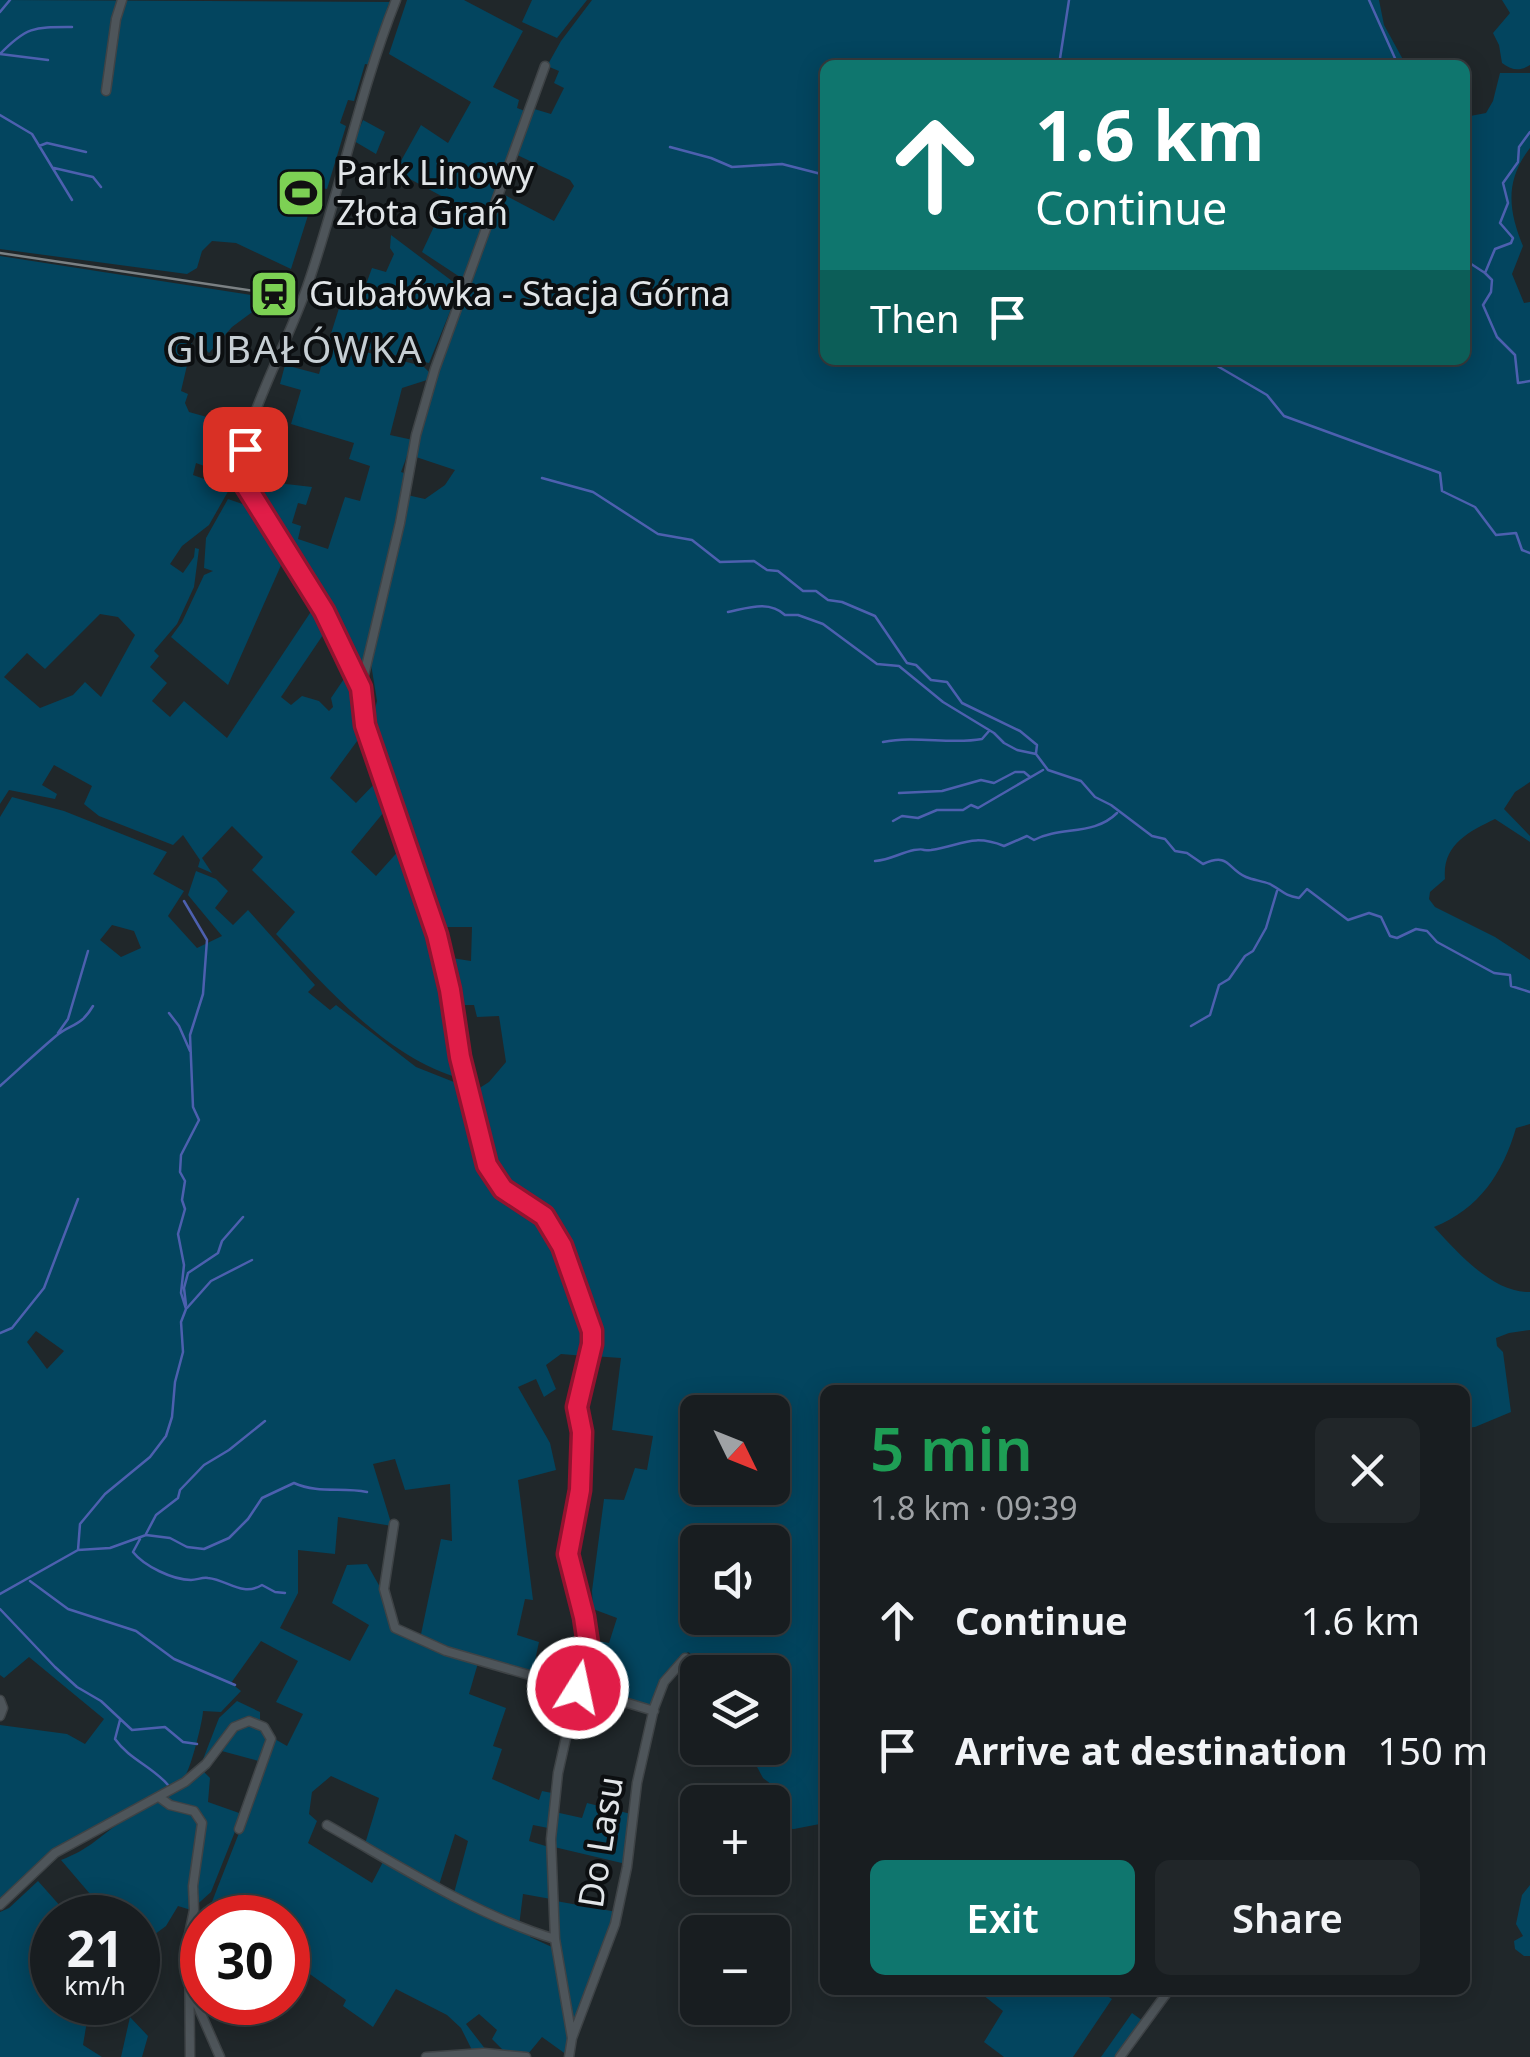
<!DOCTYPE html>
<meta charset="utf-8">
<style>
body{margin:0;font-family:"Noto Sans",sans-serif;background:#212629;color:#f1f3f6;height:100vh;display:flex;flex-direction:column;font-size:38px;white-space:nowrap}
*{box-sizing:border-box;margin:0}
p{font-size:32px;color:#9fa2a5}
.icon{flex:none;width:55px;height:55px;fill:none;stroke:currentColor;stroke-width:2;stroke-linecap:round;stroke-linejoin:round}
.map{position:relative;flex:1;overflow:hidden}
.panel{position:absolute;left:820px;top:1385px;width:650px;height:610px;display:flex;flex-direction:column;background:#181d20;border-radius:15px;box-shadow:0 5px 25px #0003,0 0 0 2px #363b3e}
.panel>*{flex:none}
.top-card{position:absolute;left:820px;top:60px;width:650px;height:305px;border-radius:15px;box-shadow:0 5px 25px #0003,0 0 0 2px #363b3e;background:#0f766e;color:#fff;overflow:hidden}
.needle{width:65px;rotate:133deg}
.tools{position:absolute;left:680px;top:1395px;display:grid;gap:20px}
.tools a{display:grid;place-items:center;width:110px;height:110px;border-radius:15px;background:#181d20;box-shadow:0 5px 25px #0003,0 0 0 2px #363b3e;font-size:50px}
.speed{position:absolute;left:30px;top:1895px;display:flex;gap:20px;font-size:50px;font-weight:700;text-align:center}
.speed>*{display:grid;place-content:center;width:130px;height:130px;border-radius:50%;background:#181d20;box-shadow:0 5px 25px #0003,0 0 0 2px #363b3e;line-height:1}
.speed small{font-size:25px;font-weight:400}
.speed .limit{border:15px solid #d22;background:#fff;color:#111}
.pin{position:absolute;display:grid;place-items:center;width:85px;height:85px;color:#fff;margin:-42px;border-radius:20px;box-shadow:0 5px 15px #0006}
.me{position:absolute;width:110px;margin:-55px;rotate:10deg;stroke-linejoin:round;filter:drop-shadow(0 0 8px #0008)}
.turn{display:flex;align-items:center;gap:35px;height:210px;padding:0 50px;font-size:45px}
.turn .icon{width:130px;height:130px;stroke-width:2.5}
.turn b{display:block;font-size:70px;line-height:85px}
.then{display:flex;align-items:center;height:95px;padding:0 50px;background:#0003;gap:20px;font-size:38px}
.round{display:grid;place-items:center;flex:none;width:105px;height:105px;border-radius:15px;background:#212629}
.head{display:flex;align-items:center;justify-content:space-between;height:170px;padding:0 50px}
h1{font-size:60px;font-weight:600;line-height:75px;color:#1e9e55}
.cta{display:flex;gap:20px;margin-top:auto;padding:20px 50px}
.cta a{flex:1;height:115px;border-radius:15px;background:#0f766e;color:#fff;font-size:40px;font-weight:600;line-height:115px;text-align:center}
.cta a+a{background:#212629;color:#f1f3f6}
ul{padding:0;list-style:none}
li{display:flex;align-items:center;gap:30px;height:130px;padding:0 50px}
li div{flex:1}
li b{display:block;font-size:38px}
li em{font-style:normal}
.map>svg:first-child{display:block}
.green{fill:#03455f;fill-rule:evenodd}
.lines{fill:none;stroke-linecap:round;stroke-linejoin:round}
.stream{stroke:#4d60af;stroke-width:2.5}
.minor-casing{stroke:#3e4346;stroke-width:11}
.minor{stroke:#4e555a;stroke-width:8}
.rail{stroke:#7b8184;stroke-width:2.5}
.route-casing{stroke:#92132f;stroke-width:25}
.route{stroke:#e11d48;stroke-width:18}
.labels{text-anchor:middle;stroke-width:8;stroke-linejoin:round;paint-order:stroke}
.poi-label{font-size:35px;fill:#e1e5e8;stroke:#0c0f11;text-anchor:start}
.street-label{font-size:35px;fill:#e1e5e8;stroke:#0c0f11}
.neighbourhood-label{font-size:38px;letter-spacing:2.5px;fill:#c6ced3;stroke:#0c0f11}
</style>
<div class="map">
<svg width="1530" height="2057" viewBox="0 0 1530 2057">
<rect width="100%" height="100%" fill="#20272a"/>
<!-- green -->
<path class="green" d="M0,0L390,2L387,8L390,10L371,65L365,64L354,101L348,100L340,123L346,126L327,189L317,187L291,269L236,243L212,241L202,251L197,268L187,274L0,249Z
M407,0H464L523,31L493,87L519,100L517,108L525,111L463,279L422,252L447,199L408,178L397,168L421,125L448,143L471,102L389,54Z
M532,0H587L557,38L522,22Z
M592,0H1379L1384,25L1406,65H825V360H1465V117L1486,113L1493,101L1500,73H1530V148C1505,180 1508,210 1523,246L1512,274L1524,303L1530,302V782L1515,792L1504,809L1530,836V842L1495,819C1468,832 1442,845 1445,879L1430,892L1429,899L1435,907L1495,937L1530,960V1124L1516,1128C1503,1173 1479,1209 1434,1227C1458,1253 1493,1293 1530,1292V1330L1509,1333L1496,1338L1497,1346L1503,1352L1511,1412L1475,1427L1465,1428V1390H825V1823L794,1829L773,1828V1816L785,1805L780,1791L763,1778L756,1765L722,1748H772V1672H716L688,1652L663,1681L651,1714L580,1692L593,1640L609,1643L617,1618L593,1609L592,1591L604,1499L624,1500L635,1468L647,1470L653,1436L612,1430L621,1358L592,1356C604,1328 575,1239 553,1217C536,1199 512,1193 499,1172C484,1149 483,1115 478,1089L489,1082L506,1062L499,1016L477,1017L474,1005H456L445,957L471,961L472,927H438L398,817L371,724L377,701L371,664L407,495L425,499L445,485L455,470L413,456L437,369L499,192L554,221L574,186L570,180L513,153L531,108L551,114L564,88L554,83L559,71L547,66L561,41ZM698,1412H772V1488H698ZM698,1542H772V1618H698Z
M1502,0H1530V65C1519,72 1512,70 1502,63L1499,45L1493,33L1510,13Z
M363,120L385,132L376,154L354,141Z
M391,235L460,287L429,363L329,340L340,305L357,309L372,268L386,272L394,254L390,248Z
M0,256L258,296L255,310L232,327L209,353L194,337L189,339L192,344L181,391L188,394L185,403L189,412L214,419L211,425L218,428L214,440L231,447L229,454L236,457L226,474L196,463L193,475L230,488L209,525L182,546L170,564L183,573L194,557L195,548L199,549L194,587L177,624L154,651L159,656L150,667L167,683L152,701L170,717L184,701L227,738L316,604L329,626L281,697L291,705L302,696L319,701L329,711L333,707L331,698L350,670L363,733L330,778L356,803L380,778L388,807L351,852L376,876L402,847L429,918L451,1004L462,1079C387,1058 328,989 276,934L295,912L252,870L263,857L232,826L202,858L212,873L198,867L200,860L183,835L173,845L99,816L84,804L92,786L54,765L42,785L57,794L55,799L9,790L0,804ZM100,614L118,617L135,635L101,697L85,682L73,695L40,708L4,677L27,653L45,669Z
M328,343L423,366L429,372L427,380L402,388L390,435L413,440L401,472L407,474L361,681L330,611L309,584L244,479L312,487L306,505L298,503L292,523L301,526L298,539L328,549L345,497L360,501L370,466L349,459L354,443L291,424L301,390L280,384L285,365L319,374Z
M228,499L254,508L269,538L279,546L277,552L286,554L228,685L171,637L182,622L204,575L213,571L204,568L206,538Z
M12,797L64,811L167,852L153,874L184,891L168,916L197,948L222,936L188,895L196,871L216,879L228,891L215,908L233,925L248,910L315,985L308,992L330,1010L336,1005L416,1067L464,1086L483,1168L513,1200L546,1225L560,1244L579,1296L589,1345L585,1356L561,1354L546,1365L556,1389L544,1397L536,1379L518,1387L550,1443L556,1470L518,1480L533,1600L525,1599L517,1635L539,1642L532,1674L420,1639L441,1539L452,1541L450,1484L405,1490L395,1459L373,1464L392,1526L338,1517L335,1554L298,1550V1593L280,1628L350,1661L369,1625L332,1603L347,1565L367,1564L385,1596L393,1629L414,1641L478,1663L469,1694L506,1708L493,1746L502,1749L492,1779L539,1800L542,1791L552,1793L548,1828L533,1825L529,1841L549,1847L551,1899L523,1894L519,1926L454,1893L468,1841L455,1834L439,1885L365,1844L379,1798L331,1776L312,1792L309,1814L317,1821L308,1843L372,1883L384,1860L531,1933L530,1937L554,1948L568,2030L567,2055L542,2037L528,2054L504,2051L492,2039L497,2030L479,2014L466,2024L486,2050H472L461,2028L447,2015L396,1989L373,2027L343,2006L346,2000L307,1972L288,1963V1918L206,1917L272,1749L273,1738L287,1746L303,1714L276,1702L298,1661L261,1641L231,1683L241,1691L221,1712L203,1711C203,1720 191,1768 185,1776C171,1794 83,1834 58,1849C36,1863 18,1882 0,1900V1725L67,1734L85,1744L104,1719L29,1657L4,1678L0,1675V817ZM112,925L134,931L141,948L121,957L100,940ZM36,1331L64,1351L47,1369L27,1342Z
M237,1701L260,1712V1722C230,1712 221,1746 202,1762L219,1718Z
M244,1723C268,1730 269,1740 262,1762L218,1750Z
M202,1770L210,1778L208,1802L242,1814L211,1892L191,1910L178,1906L166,1926L143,1943L138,1939V1918L78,1917L96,1901L61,1860C90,1849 97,1838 121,1822C149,1805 177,1791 202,1770Z
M587,1803L631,1814L626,1864L554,1847L555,1812L582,1818Z
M38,1881L70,1917L52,1918V2002L90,2003L83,2045L102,2057H0V1912L9,1908Z
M1530,1885V1956H1524L1515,1949L1514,1941L1523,1936L1516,1924L1522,1895Z
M556,1901L617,1912L573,2029L559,1941Z
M202,1927V1991L196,1996L192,1952Z
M985,1990H1098L1112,1999L1073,2057H1004L984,2042L1003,2011L983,1995Z
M1132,2013L1143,2021L1118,2057H1101Z
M130,2017L148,2036L142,2057H121Z"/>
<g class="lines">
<!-- stream -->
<path class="stream" d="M1369,0L1398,65
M0,12L10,0
M0,54C27,26 35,27 72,27
M0,54L48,60
M1059,65L1069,0
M0,115L32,134L72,200
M1530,132L1519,147L1518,162L1503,183L1508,203L1500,223L1513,238L1511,243L1495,249L1485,273L1492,280L1491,292L1483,305L1497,337L1515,355L1518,383L1530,381
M39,146L47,143L86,152
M670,147L711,158L732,167L782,164L825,175
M54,168L93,177L101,187
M1465,260L1485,273
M1207,360L1267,395L1284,416L1440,473L1442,491L1475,507L1496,535L1516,533L1522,550L1530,553
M542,478L593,492L658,534L692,540L720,562L754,561L767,570L778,571L803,591H816L828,600L842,602L875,616L907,663L916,665L931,680L947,682L962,703L1020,731L1037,745L1036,753
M728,612C748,608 769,600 785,615H798L823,624L877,664L899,666L943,702L994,733L1004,743L1017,750L1036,754L1048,770L1081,781L1095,797L1111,805L1152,836L1165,839L1175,851L1187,853L1203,864C1230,852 1227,869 1246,877C1253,880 1262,881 1270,884C1283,891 1283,895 1299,898L1307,889L1348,920L1369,913L1381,917L1390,936L1397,938L1416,929L1427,931L1437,942L1494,973L1510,975L1511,986L1530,992
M883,742C917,735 950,745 982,739L989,731
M899,793L942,791L981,780L994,783L1015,772H1024L1030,777
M893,821L902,816L918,818L937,810H963L971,805L978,808L1043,770
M875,861C890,860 900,853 914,850C928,848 917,851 931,850C961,846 971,833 1004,846L1027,836L1034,840C1061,826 1094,836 1117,813
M169,1013L179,1026L190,1051
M1191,1026L1210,1015L1219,985L1229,979L1245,956L1253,951L1266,928L1277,891
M58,1033L68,1019L88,951
M0,1086C19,1069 37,1052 56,1036C71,1023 80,1028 93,1006
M186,1305L184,1288L188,1273L218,1253L222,1241L243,1217
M187,1308L211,1281L252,1260
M0,1333L12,1328L44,1288L78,1199
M146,1534L156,1515L178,1498L180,1490L204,1465L229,1450L265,1421
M140,1539L133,1552C144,1566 173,1580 191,1580C197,1580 202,1577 208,1578C228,1580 242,1597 262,1585L275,1592L285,1593
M78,1550L80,1524L105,1494L150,1457L166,1436L172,1417L175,1382L183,1352L181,1322L186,1309L181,1293L184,1265L178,1234L185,1209L182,1200L185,1181L180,1172L181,1155L199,1120L193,1107L190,1035L203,994L207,940L184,901
M30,1581L68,1609L136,1631L174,1659L235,1685
M0,1594L78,1550L110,1548L146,1535L170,1538L187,1547L204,1549L229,1538L248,1519L262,1498L294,1483C318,1494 341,1487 367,1492
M0,1609L55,1667L77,1687L101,1701L132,1730L165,1727L183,1742L197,1744
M120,1720L115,1739C130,1760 152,1766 168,1785"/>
<!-- minor casing -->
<g class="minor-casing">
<path id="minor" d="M396,0C359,93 340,192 307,287C287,345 246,414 239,475L325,611L361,688L365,725L437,935L451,990L460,1057L487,1165L503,1189L543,1216L563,1246L592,1331V1345L577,1407L581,1432L580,1490L568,1554L584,1617L587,1644L558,1773L551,1839L555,1939L572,2038L569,2057
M106,91L116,19L122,0
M361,688L400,523L416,435L435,369L545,66
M394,1524L384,1589L395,1628L446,1651L578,1689
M578,1688L654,1711
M0,1700L3,1708L0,1716
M159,1797L170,1805L194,1811L202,1823L193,1886L194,1910L189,1934L190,2057
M327,1825C400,1866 475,1915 555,1939
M0,1905L55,1853L185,1782L206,1764L234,1727L249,1721L264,1727L271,1739L239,1829
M192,1993L220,2057
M572,2038L615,1924L627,1867L637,1783L654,1708L664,1682L685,1658
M426,2057L484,2053L526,2057
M1120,2057L1169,1990"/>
</g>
<!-- minor -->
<use href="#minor" class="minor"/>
<!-- rail -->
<path class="rail" d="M0,253L274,294"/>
</g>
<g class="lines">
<!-- route casing -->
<g class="route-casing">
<path id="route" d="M245,449L239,475L324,611L361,688L365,725L437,935L450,990L460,1057L487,1165L503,1189L544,1216L562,1246L592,1331V1344L577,1407L582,1432L580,1490L568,1554L584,1617L588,1644L578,1688"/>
</g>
<!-- route -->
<use href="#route" class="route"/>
</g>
<!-- icons -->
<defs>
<g id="stadium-square" transform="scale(2.5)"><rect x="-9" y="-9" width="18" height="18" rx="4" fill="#7dd154" stroke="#0c0f11"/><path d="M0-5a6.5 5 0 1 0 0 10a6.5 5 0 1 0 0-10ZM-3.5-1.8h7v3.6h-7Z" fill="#111"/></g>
<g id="station-square" transform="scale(2.5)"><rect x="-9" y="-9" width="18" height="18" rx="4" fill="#7dd154" stroke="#0c0f11"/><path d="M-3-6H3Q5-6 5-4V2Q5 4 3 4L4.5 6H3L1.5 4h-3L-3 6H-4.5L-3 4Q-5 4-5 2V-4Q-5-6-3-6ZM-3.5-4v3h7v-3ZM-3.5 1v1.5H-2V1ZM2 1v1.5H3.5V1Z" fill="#111"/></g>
</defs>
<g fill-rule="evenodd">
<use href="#stadium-square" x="301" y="193"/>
<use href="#station-square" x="274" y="294"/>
</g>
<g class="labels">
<!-- poi labels -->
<g class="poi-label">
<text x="336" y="185">Park Linowy<tspan x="336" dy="40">Złota Grań</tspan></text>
<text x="309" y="306">Gubałówka - Stacja Górna</text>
</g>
<!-- street labels -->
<g class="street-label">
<text transform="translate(601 1842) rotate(-81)" y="12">Do Lasu</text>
</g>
<!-- neighbourhood labels -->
<g class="neighbourhood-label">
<text x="295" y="363">GUBAŁÓWKA</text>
</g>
</g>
</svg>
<div class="tools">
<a><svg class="needle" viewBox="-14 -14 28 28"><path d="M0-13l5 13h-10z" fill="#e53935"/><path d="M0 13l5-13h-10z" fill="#9fa2a5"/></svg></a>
<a><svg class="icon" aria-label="sound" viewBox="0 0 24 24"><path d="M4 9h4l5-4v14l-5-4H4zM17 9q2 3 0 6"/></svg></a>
<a><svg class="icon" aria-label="layers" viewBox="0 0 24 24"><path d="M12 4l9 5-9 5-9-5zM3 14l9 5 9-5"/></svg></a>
<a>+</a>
<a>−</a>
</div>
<div class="speed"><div>21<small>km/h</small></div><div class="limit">30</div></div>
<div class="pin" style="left:245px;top:449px;background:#d93025"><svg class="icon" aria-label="arrive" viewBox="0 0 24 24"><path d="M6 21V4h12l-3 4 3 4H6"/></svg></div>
<svg class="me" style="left:578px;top:1688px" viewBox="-20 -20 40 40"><circle r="17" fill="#e11d48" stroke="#fff" stroke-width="3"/><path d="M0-11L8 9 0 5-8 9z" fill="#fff"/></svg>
<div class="top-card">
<div class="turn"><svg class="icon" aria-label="ahead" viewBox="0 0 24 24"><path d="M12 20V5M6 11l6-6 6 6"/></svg><div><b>1.6 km</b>Continue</div></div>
<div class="then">Then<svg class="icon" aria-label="arrive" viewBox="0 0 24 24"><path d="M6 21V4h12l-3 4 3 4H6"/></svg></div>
</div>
<section class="panel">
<div class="head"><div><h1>5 min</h1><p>1.8 km · 09:39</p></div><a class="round"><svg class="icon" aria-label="close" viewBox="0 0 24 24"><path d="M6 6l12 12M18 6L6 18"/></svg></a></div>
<ul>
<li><svg class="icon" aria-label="ahead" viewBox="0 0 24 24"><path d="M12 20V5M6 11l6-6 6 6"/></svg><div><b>Continue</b></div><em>1.6 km</em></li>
<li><svg class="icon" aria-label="arrive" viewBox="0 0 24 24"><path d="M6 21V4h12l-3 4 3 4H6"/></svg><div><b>Arrive at destination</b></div><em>150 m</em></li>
</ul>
<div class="cta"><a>Exit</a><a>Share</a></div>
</section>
</div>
